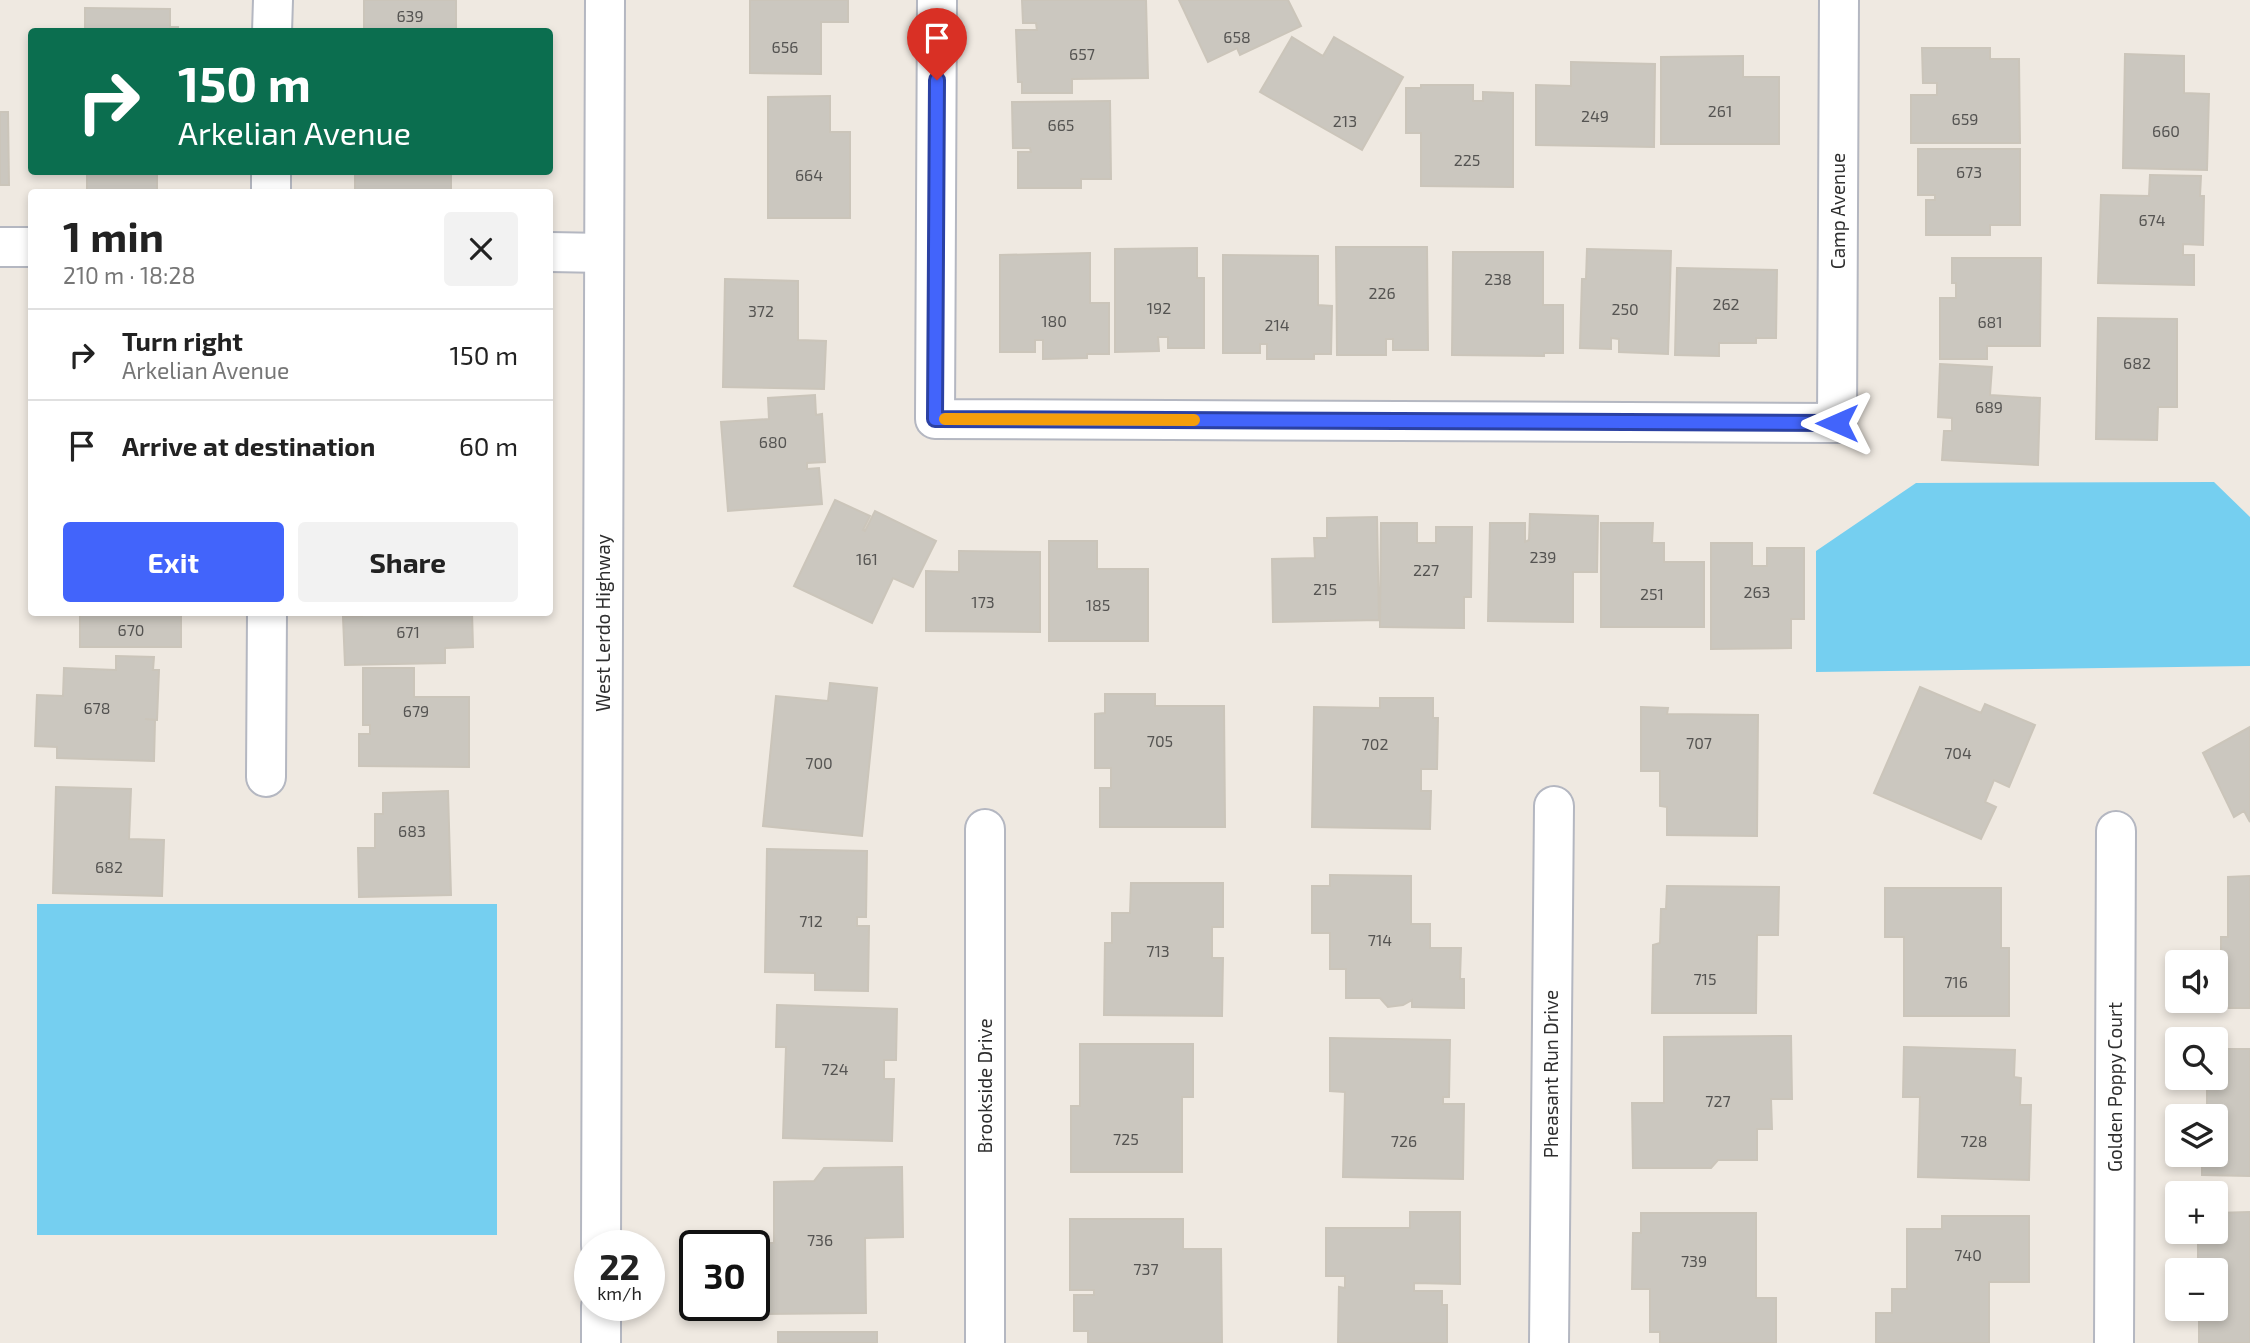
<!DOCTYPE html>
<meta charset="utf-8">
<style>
body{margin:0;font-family:"Exo 2",sans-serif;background:#f2f2f2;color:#222;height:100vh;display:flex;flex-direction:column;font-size:26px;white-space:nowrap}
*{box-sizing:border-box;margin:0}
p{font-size:23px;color:#767676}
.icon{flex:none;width:38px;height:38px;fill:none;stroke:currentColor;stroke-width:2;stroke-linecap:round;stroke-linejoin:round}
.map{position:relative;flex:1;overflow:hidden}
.details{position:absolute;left:28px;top:189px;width:525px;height:427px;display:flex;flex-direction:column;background:#fff;border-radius:7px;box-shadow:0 4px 10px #0003}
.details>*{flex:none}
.hud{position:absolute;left:28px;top:28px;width:525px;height:147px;border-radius:7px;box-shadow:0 4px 10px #0003;background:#0b6e4f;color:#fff;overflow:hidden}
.controls{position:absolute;left:2165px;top:950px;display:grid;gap:14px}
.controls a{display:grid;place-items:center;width:63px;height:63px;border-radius:7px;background:#fff;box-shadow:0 4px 10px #0003;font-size:35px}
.speed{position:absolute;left:574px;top:1230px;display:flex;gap:14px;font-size:35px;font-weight:700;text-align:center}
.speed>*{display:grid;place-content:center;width:91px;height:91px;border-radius:50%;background:#fff;box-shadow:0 4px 10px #0003;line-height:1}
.speed small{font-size:18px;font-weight:400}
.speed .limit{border:4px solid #111;border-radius:10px;background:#fff;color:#111}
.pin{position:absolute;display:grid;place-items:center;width:60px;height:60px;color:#fff;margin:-72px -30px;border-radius:50% 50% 50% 0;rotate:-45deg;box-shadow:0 0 7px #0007}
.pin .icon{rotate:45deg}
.me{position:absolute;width:77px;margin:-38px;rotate:270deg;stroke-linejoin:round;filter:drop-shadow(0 0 5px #0008)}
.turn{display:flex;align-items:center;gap:24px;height:147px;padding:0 35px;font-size:32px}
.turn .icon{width:91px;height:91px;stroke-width:2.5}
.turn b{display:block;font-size:49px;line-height:60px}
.round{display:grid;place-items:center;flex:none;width:74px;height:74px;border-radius:7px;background:#f2f2f2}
.headline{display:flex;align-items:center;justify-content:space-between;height:119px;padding:0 35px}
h1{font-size:42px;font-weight:700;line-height:52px}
.primary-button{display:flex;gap:14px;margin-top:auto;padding:14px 35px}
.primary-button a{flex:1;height:80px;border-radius:7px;background:#4264fb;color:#fff;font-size:28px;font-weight:700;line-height:80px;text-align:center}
.primary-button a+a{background:#f2f2f2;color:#222}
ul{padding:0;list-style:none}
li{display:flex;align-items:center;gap:21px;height:91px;padding:0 35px;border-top:2px solid #e0e0e0}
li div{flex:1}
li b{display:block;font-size:26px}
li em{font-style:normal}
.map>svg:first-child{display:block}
.water{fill:#75cff0}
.building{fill:#cbc7bf;stroke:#cbc5ba;stroke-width:2}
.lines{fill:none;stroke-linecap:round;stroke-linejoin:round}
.street-casing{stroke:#b4b7c1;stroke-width:42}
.secondary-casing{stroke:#b4b7c1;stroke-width:42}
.street{stroke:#fff;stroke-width:38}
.secondary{stroke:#fff;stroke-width:38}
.route-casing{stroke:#2b41a3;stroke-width:18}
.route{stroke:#4264fb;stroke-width:12}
.slow{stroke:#f59e0b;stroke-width:12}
.labels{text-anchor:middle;stroke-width:5;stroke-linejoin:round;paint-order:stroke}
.number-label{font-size:16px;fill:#555452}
.street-label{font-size:19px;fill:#2e2e2e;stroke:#fff}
</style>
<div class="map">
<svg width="2250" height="1343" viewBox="0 0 2250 1343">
<rect width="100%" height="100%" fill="#efe9e1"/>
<!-- water -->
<path class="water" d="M2214,482L2250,517V666L1816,672V551L1916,483Z
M37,904H497V1235H37Z"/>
<!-- building -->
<path class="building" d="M364,0H456V32H364Z
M750,0H848V22H821V74L750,73Z
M1022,0H1146L1148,78L1072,79V93H1022V82H1018L1016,30H1037L1036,23H1023Z
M1179,0H1288L1301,26L1240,55L1237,48L1208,62Z
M85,8L170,9V27H178V32H85Z
M1292,37L1323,56L1334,37L1403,77L1362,150L1260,92Z
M1922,48H1990V59H2019L2020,143H1911V95H1937V83H1923Z
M2125,54L2184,56V93L2209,94L2207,170L2123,168Z
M1743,56V77H1779V144H1661V57Z
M1571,62L1655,64L1654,147L1536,145V85L1571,86Z
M1421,85H1473V101H1483V92L1513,93V187L1421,186V133H1406V88H1421Z
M830,96V132H850V218H768V97Z
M1110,101L1111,179H1081V188H1018V152H1031L1030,148H1013L1012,102Z
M0,112H8L9,185H0Z
M1918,149H2020V225H1990V235H1926V200H1935V195H1918Z
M87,172H157V192H87Z
M355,172H451V191H355Z
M2150,175L2201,176L2200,196H2204L2203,245L2183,244V255H2194V285L2098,283L2101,195L2149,196Z
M1336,247H1427L1428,350H1393V339H1386V355H1337Z
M1197,248V278H1204V348H1168V337H1158L1159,351L1115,352V249Z
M1587,249L1671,251L1668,354L1619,352V339L1611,338V349L1580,348L1582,279H1586Z
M1453,252H1543V305H1563V353H1544V356L1452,355Z
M1090,253V303H1109V354H1087V358L1043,359V340H1035V352H1000V255Z
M1223,255L1318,256V305L1332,306L1331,354H1314V359H1267V344H1260V353H1223Z
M1952,258H2041L2040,346H1987V359H1940V298H1956V283H1952Z
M1677,268L1777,270L1776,338H1756V343H1719V356L1675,355Z
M725,279L798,281V340L826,341L824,389L723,387Z
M2098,318L2177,319V407H2158L2157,440L2096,439Z
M1940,364L1992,367L1990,395L2040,398L2038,465L1942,460L1944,431H1952V418L1938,417Z
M815,395L816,415L822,414L825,462L807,463V469L819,468L822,504L728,511L721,422L769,419L768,398Z
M835,500L870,516L863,530L865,531L875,511L936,541L913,587L893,578L872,623L794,586Z
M1530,514L1598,516L1597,572H1573V622L1488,621L1490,523H1525V542L1529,540Z
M1377,517L1379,620L1273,622L1272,559L1315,558L1314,538H1327V518Z
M1381,523H1417V543H1436V527H1472L1471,597H1464V628L1380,627Z
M1601,523H1653L1652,543H1664V562H1704V627H1601Z
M1049,541H1097V569H1148V641H1049Z
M1711,543H1752V566H1767V548H1804V619H1791V648L1711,649Z
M959,551L1040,552V632L926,631V571L959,572Z
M80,612H181V647H80Z
M362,612H472L473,647L445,648V663L345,665L343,617L362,616Z
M116,656L154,657L153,670H159L157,720L145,719L155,720L154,761L57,758V747L35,746L37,695L63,696L64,668L116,670Z
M363,668H414V697H469V767L359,766V734H370V725H363Z
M830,683L877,688L862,836L763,826L776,696L828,701Z
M1920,687L1981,713L1985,704L2035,725L2009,787L1994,780L1985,802L1996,807L1981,839L1874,793Z
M1105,694H1155V706H1224L1225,827H1100V788H1111V768H1095V714L1105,713Z
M1380,698H1433V718H1438L1437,769H1421V791H1431L1430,829L1312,827L1314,707L1380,708Z
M1641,707L1668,708L1667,714L1758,715L1757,836L1667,835V807L1660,806V771H1641Z
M2250,727V822L2244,811L2234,817L2203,753Z
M56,787L131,789L129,839L164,840L162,896L53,893Z
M448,791L451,895L359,897L358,848H375V814H383V793Z
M767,849L867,851L866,917H857V926H869L868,991L815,990V973L765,972Z
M1330,875L1411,876V924H1430V948H1461L1460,979H1464V1008L1412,1007V1000L1403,1005L1388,1007L1380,998H1346V969H1330V933H1312V886H1330Z
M2250,876V1008H2227V990H2221V937H2228V877Z
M1131,883H1223V927H1212V958H1223L1222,1016L1104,1015L1105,943H1112V913H1130Z
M1667,886L1779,887L1778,935H1757L1756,1013H1652L1653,945L1660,943L1661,909H1666Z
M1885,888H2001V948H2009V1016H1904V937H1885Z
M777,1005L897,1009L896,1060H884V1079H894L892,1141L783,1138L786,1047H776Z
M1791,1036L1792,1099H1771L1772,1129H1757V1160H1718L1711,1168H1633L1632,1103H1664V1037Z
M1330,1038L1450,1040L1449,1097H1443V1104H1464L1463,1179L1343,1177L1345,1092L1330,1091Z
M1080,1044H1193V1097H1182V1172H1071V1106H1080Z
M1904,1047L2015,1050L2014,1077L2021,1078L2020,1105H2031L2029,1180L1918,1177L1920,1097H1903Z
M2216,1049H2250V1176L2202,1175V1155H2216V1116H2199V1108H2207V1078H2216Z
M902,1167L903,1237L865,1238L866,1313L748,1314V1306H754V1264H762L761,1243H774V1182L814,1181L824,1168Z
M1410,1212H1460V1284L1414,1283V1291H1442V1305H1447V1343H1338L1339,1287L1345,1288V1276H1326V1228H1410Z
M2250,1212V1343H2199V1309H2216V1270H2198V1232H2216V1213Z
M1641,1213H1756V1298H1776V1343H1660V1332H1650V1289H1632L1633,1233H1641Z
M1942,1216H2029V1282H1989V1343H1876V1313H1892V1289H1907V1229H1942Z
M1070,1219H1183V1249H1221L1222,1343H1088V1331H1074V1295H1094V1290H1070Z
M778,1332H877V1343H778Z"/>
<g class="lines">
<!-- street casing -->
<g class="street-casing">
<path id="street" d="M937,0L935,419L1837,423L1839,0
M272,32L273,0
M271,192V172
M0,247H32
M550,252L604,253
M266,777L267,612
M985,829V1343
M1549,1343L1554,806
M2114,1343L2116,831"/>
</g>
<!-- secondary casing -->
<g class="secondary-casing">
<path id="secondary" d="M601,1246L605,0
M601,1343V1306"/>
</g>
<!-- street -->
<use href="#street" class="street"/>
<!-- secondary -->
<use href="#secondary" class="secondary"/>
</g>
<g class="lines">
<!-- route casing -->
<g class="route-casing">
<path id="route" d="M937,80L935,419L1837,423"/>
</g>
<!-- route -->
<use href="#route" class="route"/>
<!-- slow -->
<path class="slow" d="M945,419L1194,420"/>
</g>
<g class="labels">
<!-- number labels -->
<g class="number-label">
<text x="410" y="22">639</text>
<text x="1237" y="43">658</text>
<text x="785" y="53">656</text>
<text x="1082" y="60">657</text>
<text x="1720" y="117">261</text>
<text x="1595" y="122">249</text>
<text x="1965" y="125">659</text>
<text x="1345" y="127">213</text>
<text x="1061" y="131">665</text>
<text x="2166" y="137">660</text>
<text x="1467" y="166">225</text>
<text x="1969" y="178">673</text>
<text x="809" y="181">664</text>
<text x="2152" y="226">674</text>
<text x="1498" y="285">238</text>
<text x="1382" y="299">226</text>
<text x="1726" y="310">262</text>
<text x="1159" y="314">192</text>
<text x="1625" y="315">250</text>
<text x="761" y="317">372</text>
<text x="1054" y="327">180</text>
<text x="1990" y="328">681</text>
<text x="1277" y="331">214</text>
<text x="2137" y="369">682</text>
<text x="1989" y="413">689</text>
<text x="773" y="448">680</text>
<text x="1543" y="563">239</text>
<text x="867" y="565">161</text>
<text x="1426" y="576">227</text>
<text x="1325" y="595">215</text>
<text x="1757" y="598">263</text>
<text x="1652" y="600">251</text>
<text x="983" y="608">173</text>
<text x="1098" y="611">185</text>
<text x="131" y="636">670</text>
<text x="408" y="638">671</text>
<text x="97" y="714">678</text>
<text x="416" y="717">679</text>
<text x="1160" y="747">705</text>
<text x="1699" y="749">707</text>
<text x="1375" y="750">702</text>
<text x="1958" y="759">704</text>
<text x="819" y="769">700</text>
<text x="412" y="837">683</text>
<text x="109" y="873">682</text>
<text x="811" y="927">712</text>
<text x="1380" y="946">714</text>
<text x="1158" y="957">713</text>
<text x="1705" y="985">715</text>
<text x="1956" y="988">716</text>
<text x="835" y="1075">724</text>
<text x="1718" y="1107">727</text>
<text x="1126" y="1145">725</text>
<text x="1404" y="1147">726</text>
<text x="1974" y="1147">728</text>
<text x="820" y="1246">736</text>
<text x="1968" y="1261">740</text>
<text x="1694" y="1267">739</text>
<text x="1146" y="1275">737</text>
</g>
<!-- street labels -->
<g class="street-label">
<text transform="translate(1838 211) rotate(-90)" y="7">Camp Avenue</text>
<text transform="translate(603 623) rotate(-90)" y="7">West Lerdo Highway</text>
<text transform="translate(1551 1074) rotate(-90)" y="7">Pheasant Run Drive</text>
<text transform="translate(985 1086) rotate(-90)" y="7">Brookside Drive</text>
<text transform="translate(2115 1087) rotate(-90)" y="7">Golden Poppy Court</text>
</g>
</g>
</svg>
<div class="controls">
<a><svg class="icon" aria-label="sound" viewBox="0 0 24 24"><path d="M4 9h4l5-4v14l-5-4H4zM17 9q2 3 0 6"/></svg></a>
<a><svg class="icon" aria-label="search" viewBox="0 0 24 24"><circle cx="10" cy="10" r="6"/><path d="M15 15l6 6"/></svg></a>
<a><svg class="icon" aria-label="layers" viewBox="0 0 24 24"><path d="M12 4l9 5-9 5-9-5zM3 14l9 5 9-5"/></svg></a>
<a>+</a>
<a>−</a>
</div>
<div class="speed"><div>22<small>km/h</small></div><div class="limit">30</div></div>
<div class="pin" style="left:937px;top:80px;background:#d93025"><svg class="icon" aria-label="arrive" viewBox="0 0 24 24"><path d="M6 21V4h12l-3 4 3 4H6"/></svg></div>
<svg class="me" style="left:1837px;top:423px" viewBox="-20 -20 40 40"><path d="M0-17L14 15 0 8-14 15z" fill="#4264fb" stroke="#fff" stroke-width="4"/></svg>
<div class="hud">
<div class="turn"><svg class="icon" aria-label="right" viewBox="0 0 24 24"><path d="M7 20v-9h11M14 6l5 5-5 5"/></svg><div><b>150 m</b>Arkelian Avenue</div></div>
</div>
<section class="details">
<div class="headline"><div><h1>1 min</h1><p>210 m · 18:28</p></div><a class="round"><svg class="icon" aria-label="close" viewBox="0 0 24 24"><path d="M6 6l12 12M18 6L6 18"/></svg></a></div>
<ul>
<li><svg class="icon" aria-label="right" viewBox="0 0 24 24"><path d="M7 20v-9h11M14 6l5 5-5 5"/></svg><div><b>Turn right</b><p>Arkelian Avenue</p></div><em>150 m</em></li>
<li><svg class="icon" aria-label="arrive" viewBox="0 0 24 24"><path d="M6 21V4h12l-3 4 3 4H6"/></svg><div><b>Arrive at destination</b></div><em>60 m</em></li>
</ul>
<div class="primary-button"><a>Exit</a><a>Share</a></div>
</section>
</div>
